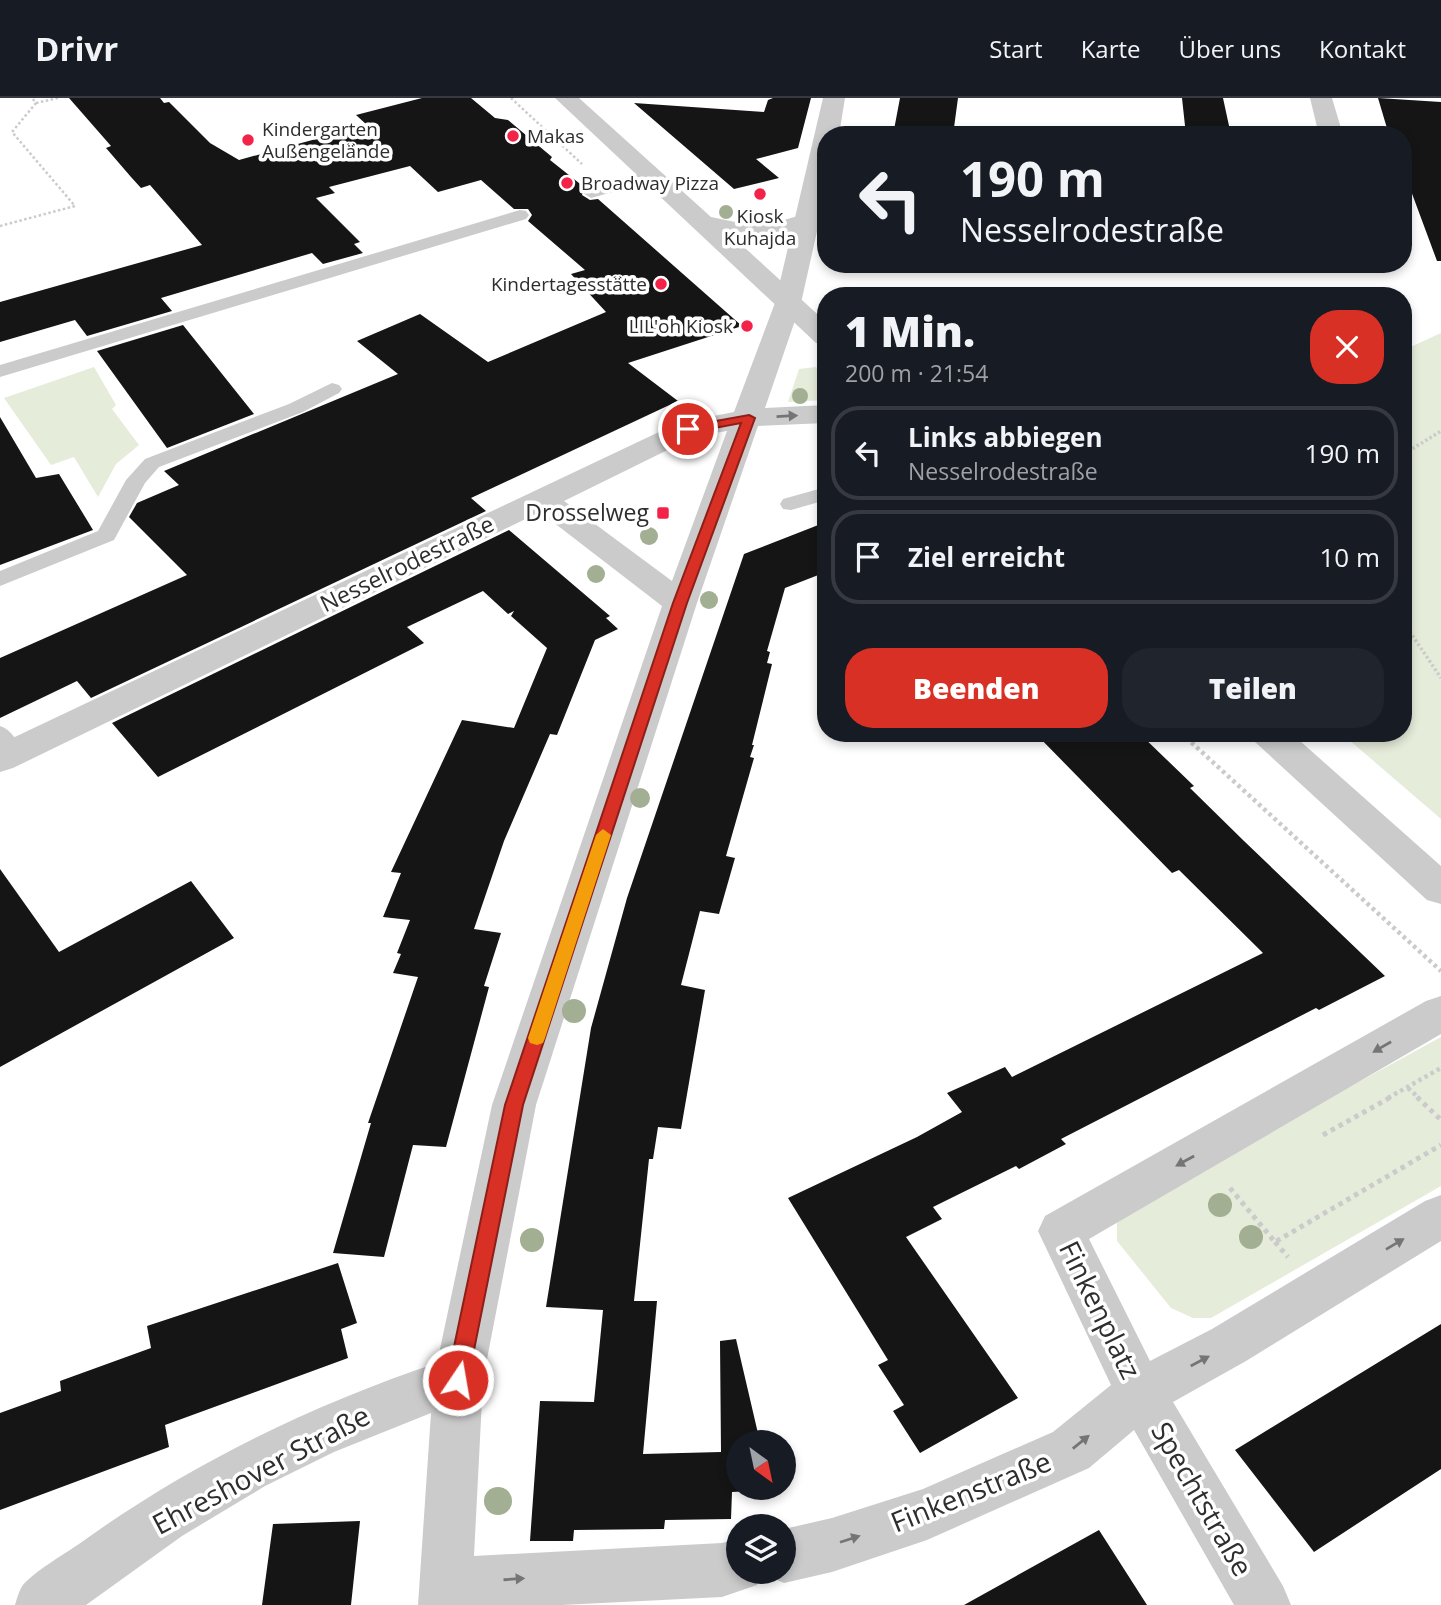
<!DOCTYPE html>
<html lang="de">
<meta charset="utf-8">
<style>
body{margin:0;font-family:"Open Sans",sans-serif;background:#20242c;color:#f1f3f6;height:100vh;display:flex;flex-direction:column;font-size:26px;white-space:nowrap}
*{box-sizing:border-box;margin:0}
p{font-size:23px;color:#9ea1a6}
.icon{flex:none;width:38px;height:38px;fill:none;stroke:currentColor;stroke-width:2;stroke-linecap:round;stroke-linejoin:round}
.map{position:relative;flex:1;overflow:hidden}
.drawer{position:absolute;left:817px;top:189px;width:595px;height:455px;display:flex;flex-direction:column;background:#171b24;border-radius:28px;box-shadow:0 4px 10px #0003}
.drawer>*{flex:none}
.guide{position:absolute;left:817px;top:28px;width:595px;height:147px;border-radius:28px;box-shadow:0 4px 10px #0003;background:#171b24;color:#f1f3f6;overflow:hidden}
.needle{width:46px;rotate:147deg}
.fabs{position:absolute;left:726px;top:1332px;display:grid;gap:14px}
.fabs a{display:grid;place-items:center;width:70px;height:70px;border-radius:50%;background:#171b24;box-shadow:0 4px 10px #0003;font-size:35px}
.pin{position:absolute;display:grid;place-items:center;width:60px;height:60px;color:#fff;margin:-30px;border:4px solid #fff;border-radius:50%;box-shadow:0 2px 7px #0007}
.me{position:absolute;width:77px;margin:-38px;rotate:12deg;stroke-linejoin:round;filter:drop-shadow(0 0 5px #0008)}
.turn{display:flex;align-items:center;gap:24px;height:147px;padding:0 28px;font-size:32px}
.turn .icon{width:91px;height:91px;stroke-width:2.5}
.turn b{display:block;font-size:49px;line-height:60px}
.round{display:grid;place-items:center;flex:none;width:74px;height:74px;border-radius:28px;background:#20242c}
.overview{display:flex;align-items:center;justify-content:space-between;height:119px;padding:0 28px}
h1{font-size:42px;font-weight:800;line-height:52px}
.primary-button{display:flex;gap:14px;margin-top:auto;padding:14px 28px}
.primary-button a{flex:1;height:80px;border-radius:28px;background:#d93025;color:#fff;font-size:28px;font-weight:800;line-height:80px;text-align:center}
.primary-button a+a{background:#20242c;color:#f1f3f6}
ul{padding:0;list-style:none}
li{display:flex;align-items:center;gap:21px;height:94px;margin:0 14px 10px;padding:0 14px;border:4px solid #363941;border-radius:28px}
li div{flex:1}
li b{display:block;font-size:26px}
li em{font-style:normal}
header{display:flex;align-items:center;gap:42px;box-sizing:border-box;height:98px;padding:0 35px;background:#171b24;border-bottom:2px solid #363941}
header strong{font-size:33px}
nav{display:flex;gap:38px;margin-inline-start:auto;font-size:24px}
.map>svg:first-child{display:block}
.green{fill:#e6ecda}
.building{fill:#151515}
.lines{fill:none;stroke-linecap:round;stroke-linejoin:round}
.path-far3{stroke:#cbcbcb;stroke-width:2.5;stroke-dasharray:2.5 2.5;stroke-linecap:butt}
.path-far2{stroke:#cbcbcb;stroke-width:3.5;stroke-dasharray:2.5 2.5;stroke-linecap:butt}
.path-far1{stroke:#cbcbcb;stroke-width:4.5;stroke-dasharray:3.5 3.5;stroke-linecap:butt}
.path{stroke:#cbcbcb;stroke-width:5;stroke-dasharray:4.5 4.5;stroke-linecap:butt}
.service{fill:#cbcbcb;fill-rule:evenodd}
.minor{fill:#cbcbcb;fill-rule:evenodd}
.tertiary{fill:#cbcbcb;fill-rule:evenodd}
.tree{fill:#a2af92}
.oneway{fill:#757575}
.route{fill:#d93025;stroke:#8d1f18;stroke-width:2}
.slow{fill:#f59e0b}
.poi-dot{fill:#f22249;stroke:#fff;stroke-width:2.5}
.labels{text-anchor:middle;stroke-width:7;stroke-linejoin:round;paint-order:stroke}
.far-poi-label{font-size:19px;fill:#2e2e2e;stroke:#fff;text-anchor:start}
.poi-label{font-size:23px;fill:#2e2e2e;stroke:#fff;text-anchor:end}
.street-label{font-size:23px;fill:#2e2e2e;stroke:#fff}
.near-street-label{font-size:28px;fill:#2e2e2e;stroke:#fff}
</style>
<header>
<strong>Drivr</strong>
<nav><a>Start</a><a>Karte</a><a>Über uns</a><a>Kontakt</a></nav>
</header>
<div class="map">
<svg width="1441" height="1507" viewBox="0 0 1441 1507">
<rect width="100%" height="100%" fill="#fff"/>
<!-- green -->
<path class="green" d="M1441,235V721L1341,635H1404V252Z
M94,269L116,307L112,311L139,347L116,366L98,399L74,359L51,367L4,300Z
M816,269L826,279V302L788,304L799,271Z
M1441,939V1088L1211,1220H1193L1171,1210L1117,1143V1121L1130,1109Z"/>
<!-- building -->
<path class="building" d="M69,0H160L164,5L169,4L210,45L239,62L367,27L356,17L422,0H471L495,20L508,22L552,59L550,62L584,89L582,97L590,102L598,101L742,228L628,265L678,303L471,400L486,413L91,600L77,583L0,620V560L187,477L129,419L137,405L179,387L164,373L398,276L357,243L420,216L488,264L606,214L571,176L585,172L528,123L532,117L528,111H514L481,82L438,94L410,68L329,89L335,95L316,100L360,144L354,146L363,155L323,166L312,155L161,200L172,213L87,238L75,222L0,244V204L202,147L150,87L141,90L131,79L106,50L111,48Z
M773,0H811L798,50L756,61L779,80L734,91L634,5L764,14L768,2Z
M900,0H958L953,37H893Z
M1182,0H1223L1231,37H1186Z
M1378,0L1441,4V163H1437L1404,74V37H1389Z
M183,227L254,316L167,350L97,253Z
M0,319L36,380L59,376L93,432L0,467Z
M826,424V474L785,490L767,553L770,554L767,565L772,566L752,647H754L750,659L754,660L726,758L735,760L719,816L700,813L681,887L705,892L681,1031L658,1029L653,1061H649L634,1203H657L643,1356L721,1354L720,1243L736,1241L760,1344H738V1390H771V1392L732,1394L731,1421L665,1422L664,1431L574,1432L573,1443H530L540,1303L594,1304L603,1212L546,1209L591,930L627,800L744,456Z
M509,432L610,518L606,520L618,531L595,542L557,637L550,636L504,743L474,831L501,835L484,888L489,889L446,1049L413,1047L384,1159L333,1155L371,1025H368L418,879L393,875L401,856L397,855L410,822L383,819L401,775L391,774L462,622L514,630L547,550L511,518L514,513L508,516L483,493L407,529L424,545L158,679L112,625Z
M1035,635H1139L1194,688L1190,690L1244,743L1385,878L1319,912L1316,910L1061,1041L1066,1046L1019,1071L1016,1068L933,1109L942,1121L906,1139L1018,1300L920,1355L893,1313L904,1307L878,1267L888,1262L788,1100L917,1039L962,1014L947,995L1005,969L1012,979L1263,855L1179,772L1172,775Z
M0,771L59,854L191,783L234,840L0,969Z
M338,1165L357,1225L341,1231L348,1260L165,1327L169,1349L0,1412V1315L61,1293L60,1283L151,1250L147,1228Z
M1441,1226V1371L1314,1454L1235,1352Z
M360,1423L351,1507H262L273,1426Z
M1099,1432L1147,1507H964Z"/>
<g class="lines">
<!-- path-far3 -->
<path class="path-far3" d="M511,0L582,66
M36,5L58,0
M0,128L75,108L12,34L36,5L32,0"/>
<!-- path-far2 -->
<path class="path-far2" d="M1404,356L1441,333
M1404,525L1441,580"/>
<!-- path-far1 -->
<path class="path-far1" d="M1181,635L1441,873
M1408,990L1419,1000
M1388,1000L1441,970"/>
<!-- path -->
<path class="path" d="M1417,999L1441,1022
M1323,1037L1391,999
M1230,1090L1275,1144L1441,1047
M1275,1144L1288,1159"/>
<!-- service -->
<path class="service" d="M650,73L658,78L656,82L591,100L583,95L585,91Z
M520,112L526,113L529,117L526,121L0,279V267Z
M332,285L339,287L342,291L339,295L303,314L159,369L145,385L114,442L0,488V473L98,433L126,382L145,361L289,306Z
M826,389V402L791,412L783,411L780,406L783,401Z
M0,628C12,632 18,644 24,655L21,661L12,664L3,661L0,656Z"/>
<!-- minor -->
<path class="minor" d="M823,0H845L839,37H826V93L801,205L765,310L826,307V325L758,328L697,505L536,1007L483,1282L474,1458L722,1445L738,1441V1474H762L757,1487L722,1499L562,1507H418L431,1315L334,1354L265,1388L182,1438L86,1507H15C17,1501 19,1492 23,1487C35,1473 63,1457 79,1446C188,1367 309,1308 437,1265L492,1007L662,508L540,414L13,670L0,674V646L678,325L734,314L775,205ZM727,333L672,483L564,403L696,338Z
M1310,0H1332L1343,37H1319Z
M1441,898V936L1089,1141L1150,1263L1212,1231L1425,1103L1441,1097V1143L1246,1263L1173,1304L1283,1488L1291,1507H1234L1134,1332L1089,1370L927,1442L832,1474L784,1485L765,1477L764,1474H784V1431L832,1420L923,1391L1053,1334L1111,1287L1038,1133L1045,1118L1426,903Z"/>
<!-- tertiary -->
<path class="tertiary" d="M555,0H579L711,119L740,125L767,127L808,115L817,118L821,123C806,144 755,143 733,139L826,224V247L816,245Z
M1250,635H1291L1441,768V806L1427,802L1255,644Z"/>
</g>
<!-- trees -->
<g class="tree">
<circle cx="726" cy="114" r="7"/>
<circle cx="800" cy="298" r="8"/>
<circle cx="649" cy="438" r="9"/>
<circle cx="596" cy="476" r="9"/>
<circle cx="709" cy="502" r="9"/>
<circle cx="640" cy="700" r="10"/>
<circle cx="574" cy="913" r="12"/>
<circle cx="1220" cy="1107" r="12"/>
<circle cx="1251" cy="1139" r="12"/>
<circle cx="532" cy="1142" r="12"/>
<circle cx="498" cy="1403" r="14"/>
</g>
<!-- one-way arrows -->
<defs><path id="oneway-solid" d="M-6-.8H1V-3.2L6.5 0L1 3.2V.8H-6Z" transform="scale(1.75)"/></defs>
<g class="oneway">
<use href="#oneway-solid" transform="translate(787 318) rotate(-3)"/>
<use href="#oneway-solid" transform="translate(1382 949) rotate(150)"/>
<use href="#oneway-solid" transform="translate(1185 1063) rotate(151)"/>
<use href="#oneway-solid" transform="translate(1395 1146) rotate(-31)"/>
<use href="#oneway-solid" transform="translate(1200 1263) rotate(-28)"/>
<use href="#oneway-solid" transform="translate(1081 1344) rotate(-39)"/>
<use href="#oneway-solid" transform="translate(850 1441) rotate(-18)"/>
<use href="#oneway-solid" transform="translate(514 1481) rotate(-4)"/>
</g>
<!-- route -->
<path class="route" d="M749,317L755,320L687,505L523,1007L468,1282L465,1289L458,1292L450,1289L447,1282L505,1007L673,505L741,325L688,335L682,331L688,328Z"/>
<!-- slow -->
<path class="slow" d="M603,731L611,737L545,940L543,945L537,947L530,945L528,940L596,737Z"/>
<!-- markers -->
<g class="poi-dot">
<circle cx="513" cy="38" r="7"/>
<circle cx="248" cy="42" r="7"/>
<circle cx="567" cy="85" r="7"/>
<circle cx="760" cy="96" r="7"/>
<circle cx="661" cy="186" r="7"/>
<circle cx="747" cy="228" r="7"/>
<rect x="656" y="408" width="14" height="14" rx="3.5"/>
</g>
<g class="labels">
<!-- far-poi labels -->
<g class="far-poi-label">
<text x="262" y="38">Kindergarten<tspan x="262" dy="22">Außengelände</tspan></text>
<text x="527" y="45">Makas</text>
<text x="581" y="92">Broadway Pizza</text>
<text x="760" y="125" text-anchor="middle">Kiosk<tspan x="760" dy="22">Kuhajda</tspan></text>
<text x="647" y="193" text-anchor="end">Kindertagesstätte</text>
<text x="733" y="235" text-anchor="end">LIL'oh Kiosk</text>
</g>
<!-- poi labels -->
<g class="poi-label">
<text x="649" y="423">Drosselweg</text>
</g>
<!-- street labels -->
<g class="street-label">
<text transform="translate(407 466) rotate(-26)" y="8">Nesselrodestraße</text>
</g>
<!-- near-street labels -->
<g class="near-street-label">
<text transform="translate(1100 1212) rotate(64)" y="10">Finkenplatz</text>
<text transform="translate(261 1372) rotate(-28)" y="10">Ehreshover Straße</text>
<text transform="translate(971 1394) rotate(-22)" y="10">Finkenstraße</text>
<text transform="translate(1202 1401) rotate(60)" y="10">Spechtstraße</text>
</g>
</g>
</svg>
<div class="fabs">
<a><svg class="needle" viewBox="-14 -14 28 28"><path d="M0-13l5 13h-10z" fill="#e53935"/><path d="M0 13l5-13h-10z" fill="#9ea1a6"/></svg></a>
<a><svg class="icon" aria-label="layers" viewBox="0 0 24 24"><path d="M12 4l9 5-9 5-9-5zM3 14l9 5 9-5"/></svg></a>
</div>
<div class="pin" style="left:688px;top:331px;background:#d93025"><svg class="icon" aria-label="arrive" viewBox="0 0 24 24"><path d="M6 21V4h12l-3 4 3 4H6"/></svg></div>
<svg class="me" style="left:458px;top:1282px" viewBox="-20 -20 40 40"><circle r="17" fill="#d93025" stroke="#fff" stroke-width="3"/><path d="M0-11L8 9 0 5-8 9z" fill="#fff"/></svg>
<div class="guide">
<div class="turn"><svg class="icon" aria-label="left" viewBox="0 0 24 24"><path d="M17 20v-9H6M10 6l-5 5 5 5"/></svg><div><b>190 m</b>Nesselrodestraße</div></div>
</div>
<section class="drawer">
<div class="overview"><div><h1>1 Min.</h1><p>200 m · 21:54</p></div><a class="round" style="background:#d93025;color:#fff"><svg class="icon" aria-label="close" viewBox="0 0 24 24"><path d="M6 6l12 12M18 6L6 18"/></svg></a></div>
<ul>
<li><svg class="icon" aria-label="left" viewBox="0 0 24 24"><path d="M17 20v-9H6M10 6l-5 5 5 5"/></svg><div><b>Links abbiegen</b><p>Nesselrodestraße</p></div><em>190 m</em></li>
<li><svg class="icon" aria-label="arrive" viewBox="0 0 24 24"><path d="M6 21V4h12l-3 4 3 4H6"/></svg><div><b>Ziel erreicht</b></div><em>10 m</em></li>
</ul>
<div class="primary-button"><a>Beenden</a><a>Teilen</a></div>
</section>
</div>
